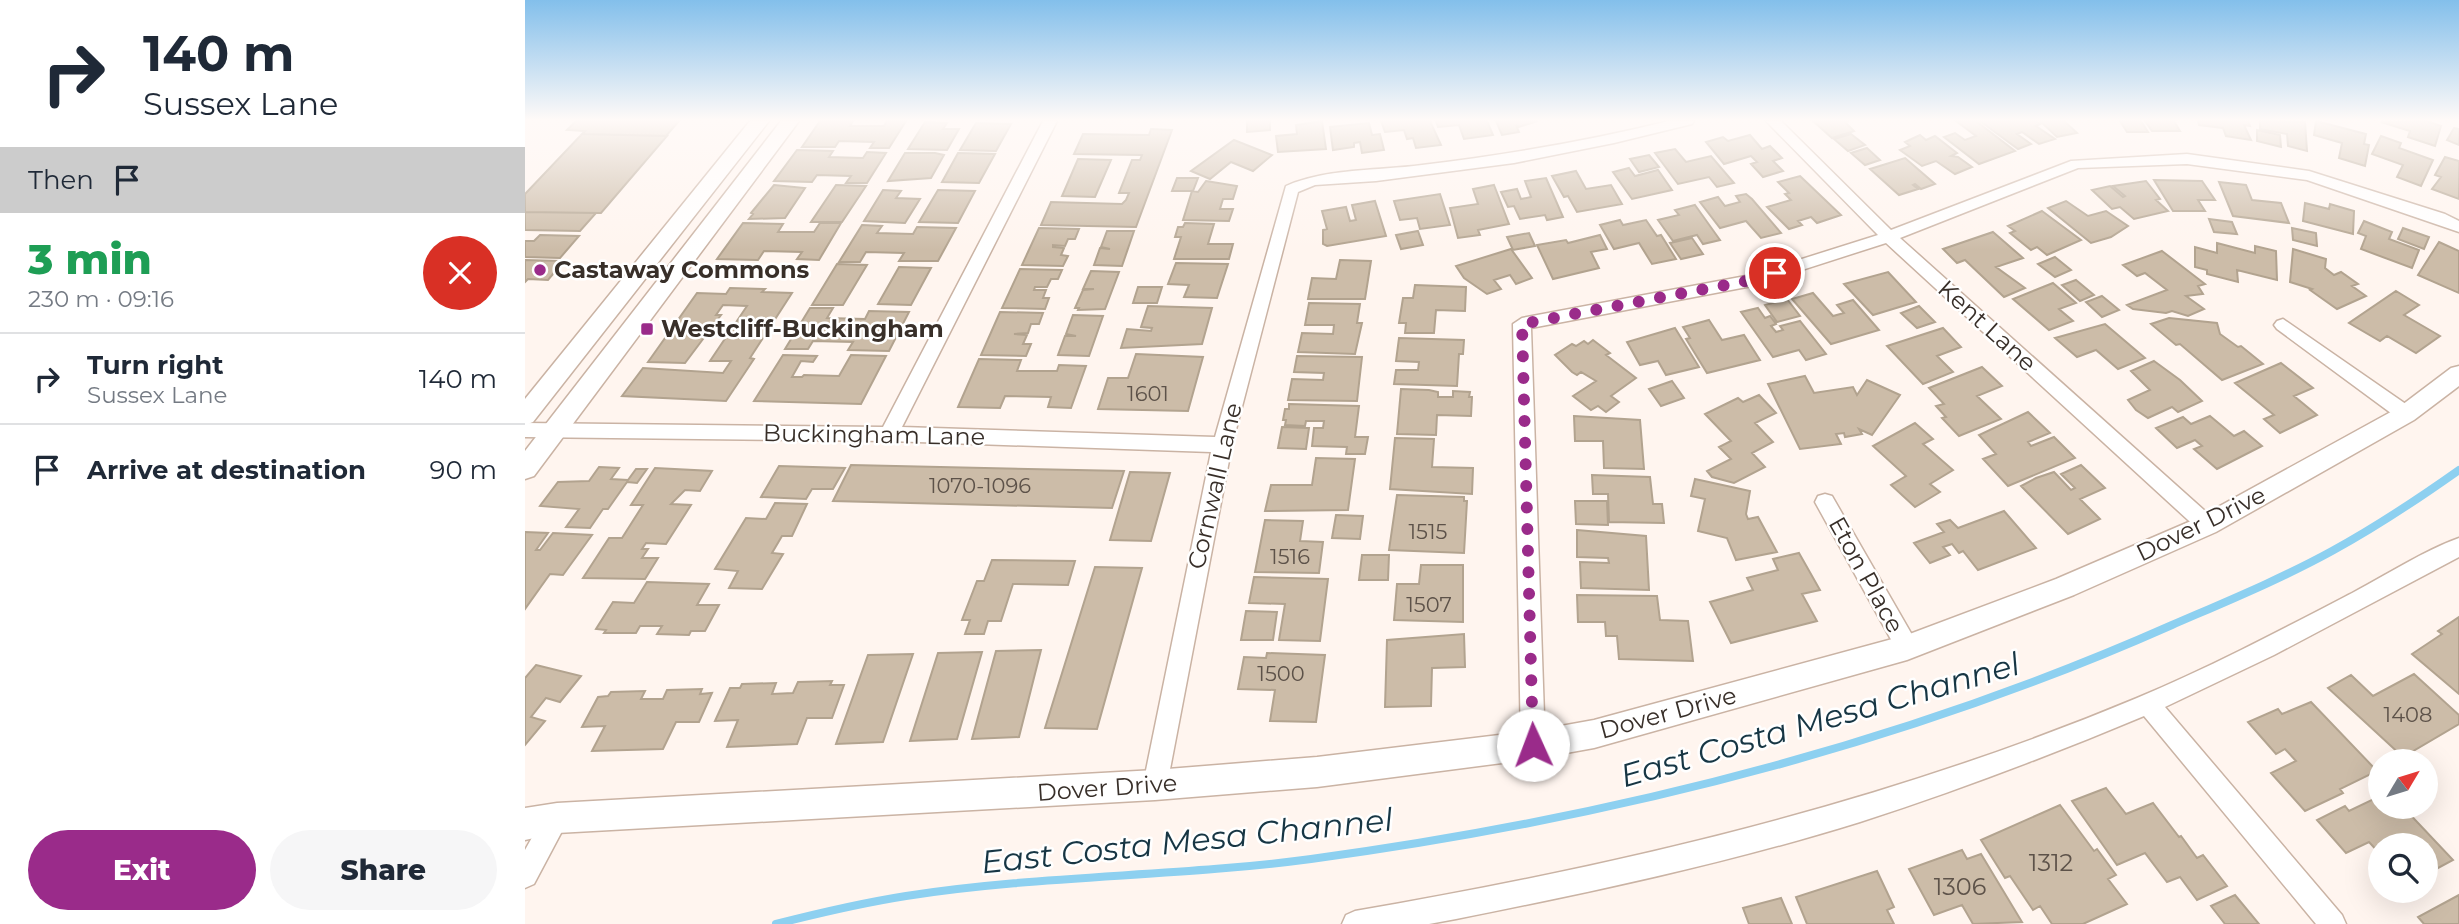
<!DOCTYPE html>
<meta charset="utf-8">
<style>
body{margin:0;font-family:Montserrat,sans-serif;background:#f6f6f7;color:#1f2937;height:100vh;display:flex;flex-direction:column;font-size:26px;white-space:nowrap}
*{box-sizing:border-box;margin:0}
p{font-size:23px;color:#747a83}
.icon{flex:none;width:38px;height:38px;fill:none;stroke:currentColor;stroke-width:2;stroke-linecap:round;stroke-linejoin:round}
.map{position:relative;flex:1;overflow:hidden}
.drawer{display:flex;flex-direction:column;background:#fff;width:525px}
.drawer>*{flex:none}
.banner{background:#fff;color:#1f2937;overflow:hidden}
.needle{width:46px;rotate:52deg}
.fabs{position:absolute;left:1843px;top:749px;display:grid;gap:14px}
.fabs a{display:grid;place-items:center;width:70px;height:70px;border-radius:50%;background:#fff;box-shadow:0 7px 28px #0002;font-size:35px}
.pin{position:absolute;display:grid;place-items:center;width:60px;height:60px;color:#fff;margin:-30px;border:4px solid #fff;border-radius:50%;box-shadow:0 2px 7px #0007}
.me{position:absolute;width:77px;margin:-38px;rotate:358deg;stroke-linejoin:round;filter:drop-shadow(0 0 5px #0008)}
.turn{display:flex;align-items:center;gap:24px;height:147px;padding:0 28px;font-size:32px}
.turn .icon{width:91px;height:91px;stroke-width:2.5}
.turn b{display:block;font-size:49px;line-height:60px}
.then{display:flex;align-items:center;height:66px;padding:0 28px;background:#0003;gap:14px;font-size:26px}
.round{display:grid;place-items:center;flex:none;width:74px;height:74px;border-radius:37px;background:#f6f6f7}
.overview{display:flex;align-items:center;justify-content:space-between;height:119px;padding:0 28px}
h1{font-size:42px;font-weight:800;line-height:52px;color:#1e9e55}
.button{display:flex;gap:14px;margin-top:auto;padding:14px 28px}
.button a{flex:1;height:80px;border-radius:42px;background:#9a2b8a;color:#fff;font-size:28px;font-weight:800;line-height:80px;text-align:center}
.button a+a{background:#f6f6f7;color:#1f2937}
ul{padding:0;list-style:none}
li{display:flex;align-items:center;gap:21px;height:91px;padding:0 28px;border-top:2px solid #e0e1e3}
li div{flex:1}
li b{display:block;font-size:26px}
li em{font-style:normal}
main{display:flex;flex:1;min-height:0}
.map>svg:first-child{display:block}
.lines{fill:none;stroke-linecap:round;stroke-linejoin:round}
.stream{stroke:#8dd0f0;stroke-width:8}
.building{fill:#ccbca8;stroke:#b2a38f;stroke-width:2}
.minor-casing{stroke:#cab3a4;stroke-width:3}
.tertiary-casing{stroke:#cab3a4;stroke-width:3}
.minor{fill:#fff;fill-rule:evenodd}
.tertiary{fill:#fff;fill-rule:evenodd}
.route{stroke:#9a2b8a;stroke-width:12;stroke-dasharray:0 21.6}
.poi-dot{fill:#9a2b8a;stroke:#fff;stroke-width:2.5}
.labels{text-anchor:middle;stroke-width:5;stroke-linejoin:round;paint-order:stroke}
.number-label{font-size:21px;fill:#5d5249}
.poi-label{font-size:24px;font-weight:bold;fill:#382f29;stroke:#fff;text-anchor:start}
.street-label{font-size:24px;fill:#382f29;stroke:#fff}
.near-number-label{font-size:24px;fill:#5d5249}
.near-water-label{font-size:32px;font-style:italic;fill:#173644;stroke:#fff}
</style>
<main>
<section class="drawer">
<div class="banner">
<div class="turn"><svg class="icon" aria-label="right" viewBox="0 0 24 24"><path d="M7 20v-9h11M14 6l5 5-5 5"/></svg><div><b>140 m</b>Sussex Lane</div></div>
<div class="then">Then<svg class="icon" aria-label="arrive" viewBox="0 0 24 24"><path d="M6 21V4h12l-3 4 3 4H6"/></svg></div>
</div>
<div class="overview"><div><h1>3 min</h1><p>230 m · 09:16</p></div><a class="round" style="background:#d93025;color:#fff"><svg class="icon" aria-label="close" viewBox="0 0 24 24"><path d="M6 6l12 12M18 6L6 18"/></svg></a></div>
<ul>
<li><svg class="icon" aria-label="right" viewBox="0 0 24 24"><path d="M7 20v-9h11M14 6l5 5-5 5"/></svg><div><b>Turn right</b><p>Sussex Lane</p></div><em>140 m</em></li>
<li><svg class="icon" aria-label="arrive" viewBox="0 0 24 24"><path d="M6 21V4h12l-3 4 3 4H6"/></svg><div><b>Arrive at destination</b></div><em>90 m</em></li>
</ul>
<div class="button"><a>Exit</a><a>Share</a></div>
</section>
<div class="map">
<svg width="1934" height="924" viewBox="0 0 1934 924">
<rect width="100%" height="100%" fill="#fff5ef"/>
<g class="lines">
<!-- stream -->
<path class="stream" d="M251,924C294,913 337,903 381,896C515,875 652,877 786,859C1081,819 1374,746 1647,625C1700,602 1756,579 1807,551C1851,527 1893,499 1934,470"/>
</g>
<!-- building -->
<path class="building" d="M51,121H154L141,136L57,134L60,131L42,130Z
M295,121H328L325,126H359L362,121H381L364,148H345L349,142L314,141L310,147H277Z
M722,121H745V130L722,132Z
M797,121L801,149L753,152L751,136L772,134L771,125Z
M856,121H905L916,145L891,148L888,138L882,139L879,130L860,132Z
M911,121H962L968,135L939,139L934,125L913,127Z
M971,121H1013L993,127L991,125L994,132L977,135Z
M1288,121H1324L1320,122L1329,131L1307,138Z
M1431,121H1451L1490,151L1454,164L1419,137L1430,133L1440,140L1451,136Z
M1455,121H1511L1515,124L1511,126L1530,139L1514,144L1497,132L1492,134L1506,144L1493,149Z
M1515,121H1539L1552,133L1532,137Z
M1595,121H1616L1623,132H1602Z
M1620,121H1649L1655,131H1627Z
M1673,121H1723L1725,126L1719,125L1726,140L1701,136L1698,128L1674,125Z
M1735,121L1780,122L1782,151L1763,146L1762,134L1735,129Z
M1791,121L1841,134L1839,144L1844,145L1840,166L1814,158L1817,143L1789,135Z
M1901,121L1916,126L1910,146L1883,137L1885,131L1856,122Z
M400,122L422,123L418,129H434L422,150L383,149Z
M451,123L486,124L471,151L435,150Z
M844,123L847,135L855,134L859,150L837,153L835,142L829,143V147L808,150L805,127Z
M1929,128L1934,129V145L1922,140Z
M626,129L647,130L611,227L516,225L526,202L597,204L601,200L604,193H594L607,160H615L617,155L549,154L558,134L624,135Z
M1732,130L1755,135L1756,147L1732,141Z
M57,134L142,136L76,213L0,212V194Z
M1326,134L1340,145L1323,151L1309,139Z
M1225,135L1237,149L1245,146L1257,158L1248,161L1258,171L1238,177L1226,164L1232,162L1226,156L1199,164L1181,142L1198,137L1203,141Z
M1395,135L1401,140L1410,136L1432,153L1426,156L1433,157L1447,167L1430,174L1411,161L1397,166L1375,150L1385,146L1380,142Z
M1856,136L1876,143L1874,148L1908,160L1896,186L1872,177L1878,165L1847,154Z
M709,140L747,155L728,171L706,162L685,179L666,171Z
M1342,148L1355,160L1340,165L1326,153Z
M1150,149L1161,162L1186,156L1209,183L1192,187L1184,177L1153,184L1130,153Z
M272,150L308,151L304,157L338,158L342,152L361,153L342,183H321L326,176L292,175L287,182L249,181Z
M380,153H410L419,155L406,178L363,181Z
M433,153L470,154L454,183L417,182Z
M1124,155L1134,167L1114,172L1105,159Z
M1920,157L1934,161V199L1907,189L1916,177L1910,175Z
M1380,158L1410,184L1396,189L1390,184L1388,185L1393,189L1374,195L1345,169Z
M553,159L586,160L570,197L537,196Z
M1104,168L1110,176L1133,170L1147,190L1107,199L1088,172Z
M1051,171L1061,189L1086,185L1097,204L1052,212L1043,196L1039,197L1027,176Z
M1275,176L1316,215L1292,223L1286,217L1273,221L1277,225L1264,229L1242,207L1266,200L1260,194L1264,193L1253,182Z
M652,178H673L668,191H647Z
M1021,178L1038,217L1022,220L1020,215L995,219L989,206L983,207L976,192L992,189L996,199L1006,197L1000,181Z
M1629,180L1677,181L1690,200H1673L1680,211H1648Z
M681,181L712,186L708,199H698L695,209H708L704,221L658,220L667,191L673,192Z
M1621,181L1635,199L1631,200L1643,211L1609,219L1595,207L1587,209L1567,190L1585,186L1598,197L1600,196L1588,186Z
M1694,182L1721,185L1727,200L1756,203L1764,223L1708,216Z
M249,185L280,188L260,218L224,219L228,214L226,213Z
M311,185L341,186L317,222H286Z
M969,185L984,224L953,230L955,235L933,238L925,208L953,204L948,189Z
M358,190L376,191L371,198L395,199L380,223L339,221Z
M413,190L450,191L433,223L394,222Z
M915,194L925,225L895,229L892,218L875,220L869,201Z
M1221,194L1227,199L1256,233L1236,238L1221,221L1195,228L1175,202L1193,197L1200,206L1215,202L1211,196Z
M850,201L861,236L802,246L798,244V230L802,229L797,211L821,207L825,221L831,220L827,205Z
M1541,201L1563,216L1581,211L1603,226L1586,237L1566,243L1523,208Z
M1780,203L1804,209L1805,204L1829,211L1828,234L1778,221Z
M1170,205L1195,240L1178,244L1172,235L1148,241L1133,220L1154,215L1150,210Z
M1517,211L1556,240L1522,255L1512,247L1506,250L1485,233L1490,231L1483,226Z
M0,212L71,213L55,231L0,230Z
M1684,219L1707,222L1712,234L1689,232Z
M1095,220L1098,225L1121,220L1132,236L1136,235L1151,259L1127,264L1114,243L1089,249L1075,225Z
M1839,221L1867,232L1864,239L1894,250L1887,268L1836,249L1841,236L1833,233Z
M218,223L258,224L253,232H289L295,223H316L294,260L272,259L277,252L239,251L233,260L192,259Z
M660,223L689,224L683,244H708L704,259H649L656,237H650L653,227H658Z
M337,225L357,226L352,233L388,234L392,227L431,228L413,261H374L379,253L341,252L335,262H314Z
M514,228L554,229L550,239H543L540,246L528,245V247L539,248L536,255L543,256L538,266L497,265Z
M1767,228L1791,233L1792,246L1768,240Z
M1878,228L1904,237L1899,249L1873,239Z
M582,231H609L597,266L569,265L575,248L585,249L576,247Z
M893,231L898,245L876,249L871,235Z
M1468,232L1498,258L1471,267L1500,288L1479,297L1440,260L1432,263L1418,249Z
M1004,233L1010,246L988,250L982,237Z
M15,235L54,236L35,258L0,257V241H9Z
M1075,235L1082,249L1066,252L1074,268L1028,279L1012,245L1041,240L1043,243Z
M1167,238L1178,254L1156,259L1145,243Z
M1914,242L1934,251V293L1893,275Z
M1692,243L1730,253V246L1751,251L1752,280L1712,270L1713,282L1682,274V270L1670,267V247L1692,253Z
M986,249L1007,278L991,284L985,275L969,280L976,289L962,294L939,278L931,266Z
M1768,249L1801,259L1800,268L1809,275L1816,272L1833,284L1827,286L1841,296L1812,309L1785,290L1787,289L1765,282Z
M1637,251L1680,284L1673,286L1678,294L1661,296L1679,309L1663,316L1647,311L1641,313L1608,309L1602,305L1642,290L1620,273L1612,276L1598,265Z
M1530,257L1546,270L1530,277L1513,264Z
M0,260L37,261H39L23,280L3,279L0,282Z
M815,260L846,261L840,299H783L787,278L811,279Z
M651,263L703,264L692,298L659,297L664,285L643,284Z
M312,264L342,265L318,305H287Z
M374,267L406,268L386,305L353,304Z
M495,269L537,270L533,279H526L522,287H510L509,290H521L518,298H524L520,309L477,308Z
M566,271L594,272L580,309L553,310L554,308H550L558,290L569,289H558Z
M1363,272L1391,302L1348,315L1319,284Z
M1551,280L1569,295L1555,301L1537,285Z
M1528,283L1551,303L1534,309L1548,321L1524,330L1488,299Z
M890,285L941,287L940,311L911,310L909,333H880L881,323H874L878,298H888Z
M613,287H637L632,303H608Z
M205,288L240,289L237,292L267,293L225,358L229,359L201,401L97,396L118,368L198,373L206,361H185L222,306L198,305L191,315H196L160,363L123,362L172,293L201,294Z
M1871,291L1894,305L1879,315L1915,336L1891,353L1862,336L1855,341L1824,323Z
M1288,293L1308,316L1319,313L1312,305L1328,300L1354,330L1306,344L1267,299Z
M1577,296L1594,310L1577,317L1561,302Z
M1262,299L1275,316L1252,322L1240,305Z
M784,303L835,304L832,323H837L830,354L773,352L777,333L808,334L809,325H780Z
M623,306L687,308L677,344L596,348L602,329L626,331L627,328L616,327Z
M1394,306L1410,322L1392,328L1376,313Z
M285,308H308L302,318L340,319L344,311L384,312L364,351L323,350L328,342L288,341L283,349H260Z
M1233,308L1240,318L1245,316L1251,324L1246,326L1251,332L1258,330L1255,326L1275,321L1301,354L1281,360L1274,350L1248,357L1216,312Z
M475,312L518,313L514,324H506L503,333L489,334L502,335L498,344H506L501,356L456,355Z
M548,315L578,316L564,356L533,355L540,336H551L541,334Z
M1644,318L1692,323L1695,334L1713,347L1716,346L1738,364L1697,380L1655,344L1651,345L1626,324Z
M1184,320L1197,340L1219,335L1235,360L1182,373L1161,339L1165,338L1158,327Z
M1580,324L1620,358L1593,369L1571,350L1552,357L1530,338Z
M1150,328L1174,367L1141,375L1133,361L1115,365L1102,342Z
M1418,328L1436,347L1412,356L1428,372L1398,384L1362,346Z
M874,338L939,340L938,354H934L932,386L869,384L871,370H893L894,362L871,361Z
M1068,340L1085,353L1081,355L1111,378L1086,396L1094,402L1081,412L1073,406L1066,410L1048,396L1071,381L1056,372L1052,375L1047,372L1030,355L1047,344L1051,346L1059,341L1063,344Z
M611,354L678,357L663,411L573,409L583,378H603Z
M258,355L292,356L288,362L276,361L267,377H277L279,375L314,376L326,355L361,356L336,404L229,401Z
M772,356L837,357L832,401L763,400L767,379L798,380L799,373L769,372Z
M454,359L496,360L492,371H532L534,365L561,366L546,408L523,407L526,397L480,396L475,408L433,407Z
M1629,361L1655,380L1677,401L1653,412L1647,407L1623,418L1611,410L1603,400L1625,390L1606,371Z
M1756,363L1788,388L1769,396L1792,415L1755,433L1739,419L1749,415L1710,383Z
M1457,367L1477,386L1452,396L1476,419L1434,436L1417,418L1421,417L1411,406L1419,404L1404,388Z
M1280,376L1289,393L1328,387L1332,395L1342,380L1375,395L1347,435L1334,429L1337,434L1320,437L1319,433L1311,434L1316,444L1275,449L1243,384Z
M1147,381L1159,398L1136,406L1124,389Z
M876,389L904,390L913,392V397H928V391L945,392L944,397H947L946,416L912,415L911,435L872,434Z
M1234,395L1251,413L1230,423L1248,442L1227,453L1240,467L1209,483L1187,477L1182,471L1206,459L1194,447L1206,441L1180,414L1213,398L1218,402Z
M764,404L834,406L830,437H843L840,454H821L822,447L787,446L789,428H798L799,421H781L780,426L760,425L761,420H758L760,409H764Z
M1503,412L1525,433L1503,442L1506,446L1529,437L1550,458L1483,486L1458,459L1471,454L1454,435Z
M1049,416L1115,420L1119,469L1079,468L1078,441H1050Z
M1685,416L1709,436L1719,431L1737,446L1692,469L1669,449L1677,446L1670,440L1652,448L1631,428L1658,417L1666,424Z
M1390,423L1408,439L1398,444L1428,470L1405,484L1415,492L1390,507L1366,485L1381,476L1348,446Z
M757,427L784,428L781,449L753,448Z
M870,438L909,439L907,467L948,468L947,494L865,489Z
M791,458L830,459L823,510L740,511L746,485H787Z
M326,465L599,471L587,508L308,501Z
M1556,465L1580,488L1555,499L1575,519L1543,534L1496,486L1511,478L1529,472L1546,490L1550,488L1536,474Z
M254,466L320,468L308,489H287L281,499L236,497Z
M74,467L94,468L86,479L103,480L111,469H122L112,483L102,482L83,509H78L65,528L41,527L54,509L15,506L33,482L64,481Z
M130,468L187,471L175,491L160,490L146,504L166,505L141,544L121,543L117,549H123L117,558H133L120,579L58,578L84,538H97L118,505H106Z
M605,472L645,473L626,541L585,540Z
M1067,475L1125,477L1128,504H1137L1139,523L1084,522L1083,494H1068Z
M1170,479L1225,491L1221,514L1223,519L1233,517L1252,552L1211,560L1202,538L1173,531L1180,499L1166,496Z
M872,495L939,497V501H942L939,553L864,550Z
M1050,501H1082L1083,525L1051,524Z
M250,503L282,504L267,536H257L247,553L258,554L237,589L204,588L213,571L190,569L221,518L241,519Z
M1479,511L1511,548L1453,570L1438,551L1434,553L1427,544L1418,547L1425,555L1405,563L1389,543L1419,532L1412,524L1425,520L1433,528Z
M811,515L838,516L835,539L807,538Z
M740,520L778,521L775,541L798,542L794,573L730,572Z
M1052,530L1121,536L1124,590L1056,588L1055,562L1084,563L1083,558L1052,557Z
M0,532L23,533L11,550H15L28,533L67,535L38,575L25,574L0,609Z
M1274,553L1295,590L1277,594L1292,621L1206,643L1185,602L1228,590L1222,578L1253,570L1248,559Z
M837,555H864L863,580H834Z
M467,560L550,561L543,585L488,584L476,621H463L459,634H440L445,620H437L452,581H459Z
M896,565H938V622L869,620L872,584H894Z
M570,567L617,568L572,729L520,728Z
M729,577L803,579L795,641L754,640L760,604L724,603Z
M122,582L184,584L172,605H194L180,631H166L164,635L132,634L137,626H115L111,633H79L81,630L71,629L88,602L109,603Z
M1052,595L1132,596L1135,620L1163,621L1168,661L1094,659L1092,636H1081L1080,622H1053Z
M721,611L752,612L748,640H716Z
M1934,617V694L1887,654L1917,634L1913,631Z
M939,634L940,667L907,668L906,706L860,707L862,640Z
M516,650L494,737L447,739L471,651Z
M457,652L432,739L385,741L413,653Z
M742,653L800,655L791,722L745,721L750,690L713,689L719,657L741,658Z
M388,654L358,742L311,744L343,655Z
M11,665L56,676L35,702L21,698L6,717L20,721L0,745V678Z
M1889,674L1934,715V724L1878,757L1803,688L1826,675L1848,696Z
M307,681L305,685H319L307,718H282L272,744L202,747L213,720L190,721L205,688H215L217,684L251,683L247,694L268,693L273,682Z
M177,689L175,694L187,693L174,722H151L138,749L67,751L80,726L57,727L73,697L83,696L86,692L120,691L116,699H138L142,690Z
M1786,702L1852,771L1815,789L1818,793L1780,811L1746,773L1771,761L1760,749L1751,754L1723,722L1753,709L1757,714Z
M1581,788L1601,814L1628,803L1654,837L1656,836L1672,858L1678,855L1702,886L1672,900L1655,877L1642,882L1620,853L1592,865L1547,801Z
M1855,796V807H1878L1928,860L1900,875V845H1855V854L1844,842L1821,853L1792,820L1820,806L1824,811Z
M1535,805L1569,851L1572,849L1591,875L1583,879L1602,904L1558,924H1527L1515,906L1508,910L1485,876L1480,878L1456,840Z
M1437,850L1442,859L1456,854L1497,922L1448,924L1437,905L1409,915L1384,869Z
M1352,871L1369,907L1362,910L1369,924H1282L1271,897Z
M1710,895L1734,924H1700L1686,906Z
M1934,895V924H1899L1893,917Z
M1256,898L1267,924H1224L1218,908Z"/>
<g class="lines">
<!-- minor casing -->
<g class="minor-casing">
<path id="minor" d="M518,121H532L377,427L690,437L761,186C802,168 852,171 897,165C981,155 1063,141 1144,121H1169L1167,124L1089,143L989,163L851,181L790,185L773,192L707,445L642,785L638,793L630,797L622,793L618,785L686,452L364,441L0,437V423L358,427Z
M1241,121H1256L1366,230L1546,161L1662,154L1784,171L1920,214L1934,221V232L1782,180L1662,164L1553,168L1375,238L1689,519L1692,525L1689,531L1682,533L1675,531L1361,243L1227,286L1006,328L1020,745L1016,753L1008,756L1000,753L996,745L988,324L997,318L1226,275L1353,235Z
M1758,319L1888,409L1890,414L1888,419H1874L1752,329L1749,325L1752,321Z
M1300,494L1307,496L1390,640L1393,647L1390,654L1382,657L1374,654L1290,502L1293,496Z
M1934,538V557L1749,655L1640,707L1817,915L1821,924H1791L1619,716C1526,755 1431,791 1335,822C1203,863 1067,892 931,919L904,924H817L821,915L830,911C1098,865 1361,803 1612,698C1686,667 1758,629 1829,592C1863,574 1898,551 1934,538Z
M32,806L41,809L44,818L9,884L0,888V850L23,809Z"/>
</g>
<!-- tertiary casing -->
<g class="tertiary-casing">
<path id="tertiary" d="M225,121H244L8,422L0,425V399Z
M256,121H274L9,476L0,479V451Z
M1934,366V386L1889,420L1691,532L1549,595L1382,660L1069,748L1008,759L792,787L630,800L32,833L0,840V808L32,803L630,770L792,757L1008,731L1069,720L1382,635L1531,579L1673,518L1873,408L1926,368Z"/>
</g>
<!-- minor -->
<use href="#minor" class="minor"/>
<!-- tertiary -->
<use href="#tertiary" class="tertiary"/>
</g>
<!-- sky -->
<linearGradient id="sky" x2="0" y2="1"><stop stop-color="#83bfeb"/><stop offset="0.48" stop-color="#fffaf8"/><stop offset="1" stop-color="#fffaf8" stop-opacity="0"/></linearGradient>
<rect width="1934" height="250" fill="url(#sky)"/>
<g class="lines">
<!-- route -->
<path class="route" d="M1008,745L997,324L1227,280L1250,273"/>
</g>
<!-- markers -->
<g class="poi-dot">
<circle cx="15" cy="270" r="7"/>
<rect x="115" y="322" width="14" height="14" rx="3.5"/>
</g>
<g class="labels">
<!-- number labels -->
<g class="number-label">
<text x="623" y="401">1601</text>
<text x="455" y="493">1070-1096</text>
<text x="903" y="539">1515</text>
<text x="765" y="564">1516</text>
<text x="904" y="612">1507</text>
<text x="756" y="681">1500</text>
<text x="1883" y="722">1408</text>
</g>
<!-- poi labels -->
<g class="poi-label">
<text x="29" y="278">Castaway Commons</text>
<text x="136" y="337">Westcliff-Buckingham</text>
</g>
<!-- street labels -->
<g class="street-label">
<text transform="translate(1462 326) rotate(42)" y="8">Kent Lane</text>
<text transform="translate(349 435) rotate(1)" y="8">Buckingham Lane</text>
<text transform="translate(690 486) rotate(-77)" y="8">Cornwall Lane</text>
<text transform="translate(1676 524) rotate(-26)" y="8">Dover Drive</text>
<text transform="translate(1341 575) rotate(61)" y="8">Eton Place</text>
<text transform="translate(1143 713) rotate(-15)" y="8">Dover Drive</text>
<text transform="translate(582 788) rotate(-4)" y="8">Dover Drive</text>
</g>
<!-- near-number labels -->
<g class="near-number-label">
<text x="1526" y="871">1312</text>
<text x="1435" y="895">1306</text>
</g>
<!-- near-water labels -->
<g class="near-water-label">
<text transform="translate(1295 720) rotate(-16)" y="11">East Costa Mesa Channel</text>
<text transform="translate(662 841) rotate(-6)" y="11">East Costa Mesa Channel</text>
</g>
</g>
</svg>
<div class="fabs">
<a><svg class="needle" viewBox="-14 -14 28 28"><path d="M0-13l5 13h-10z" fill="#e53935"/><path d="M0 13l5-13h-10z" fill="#747a83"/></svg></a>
<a><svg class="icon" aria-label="search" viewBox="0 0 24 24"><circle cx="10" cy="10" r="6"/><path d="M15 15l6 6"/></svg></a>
</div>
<div class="pin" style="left:1250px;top:273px;background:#d93025"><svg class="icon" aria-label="arrive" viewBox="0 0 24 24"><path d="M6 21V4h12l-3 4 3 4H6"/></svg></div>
<svg class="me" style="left:1008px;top:745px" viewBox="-20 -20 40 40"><circle r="19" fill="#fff"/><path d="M0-13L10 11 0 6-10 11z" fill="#9a2b8a"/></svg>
</div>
</main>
